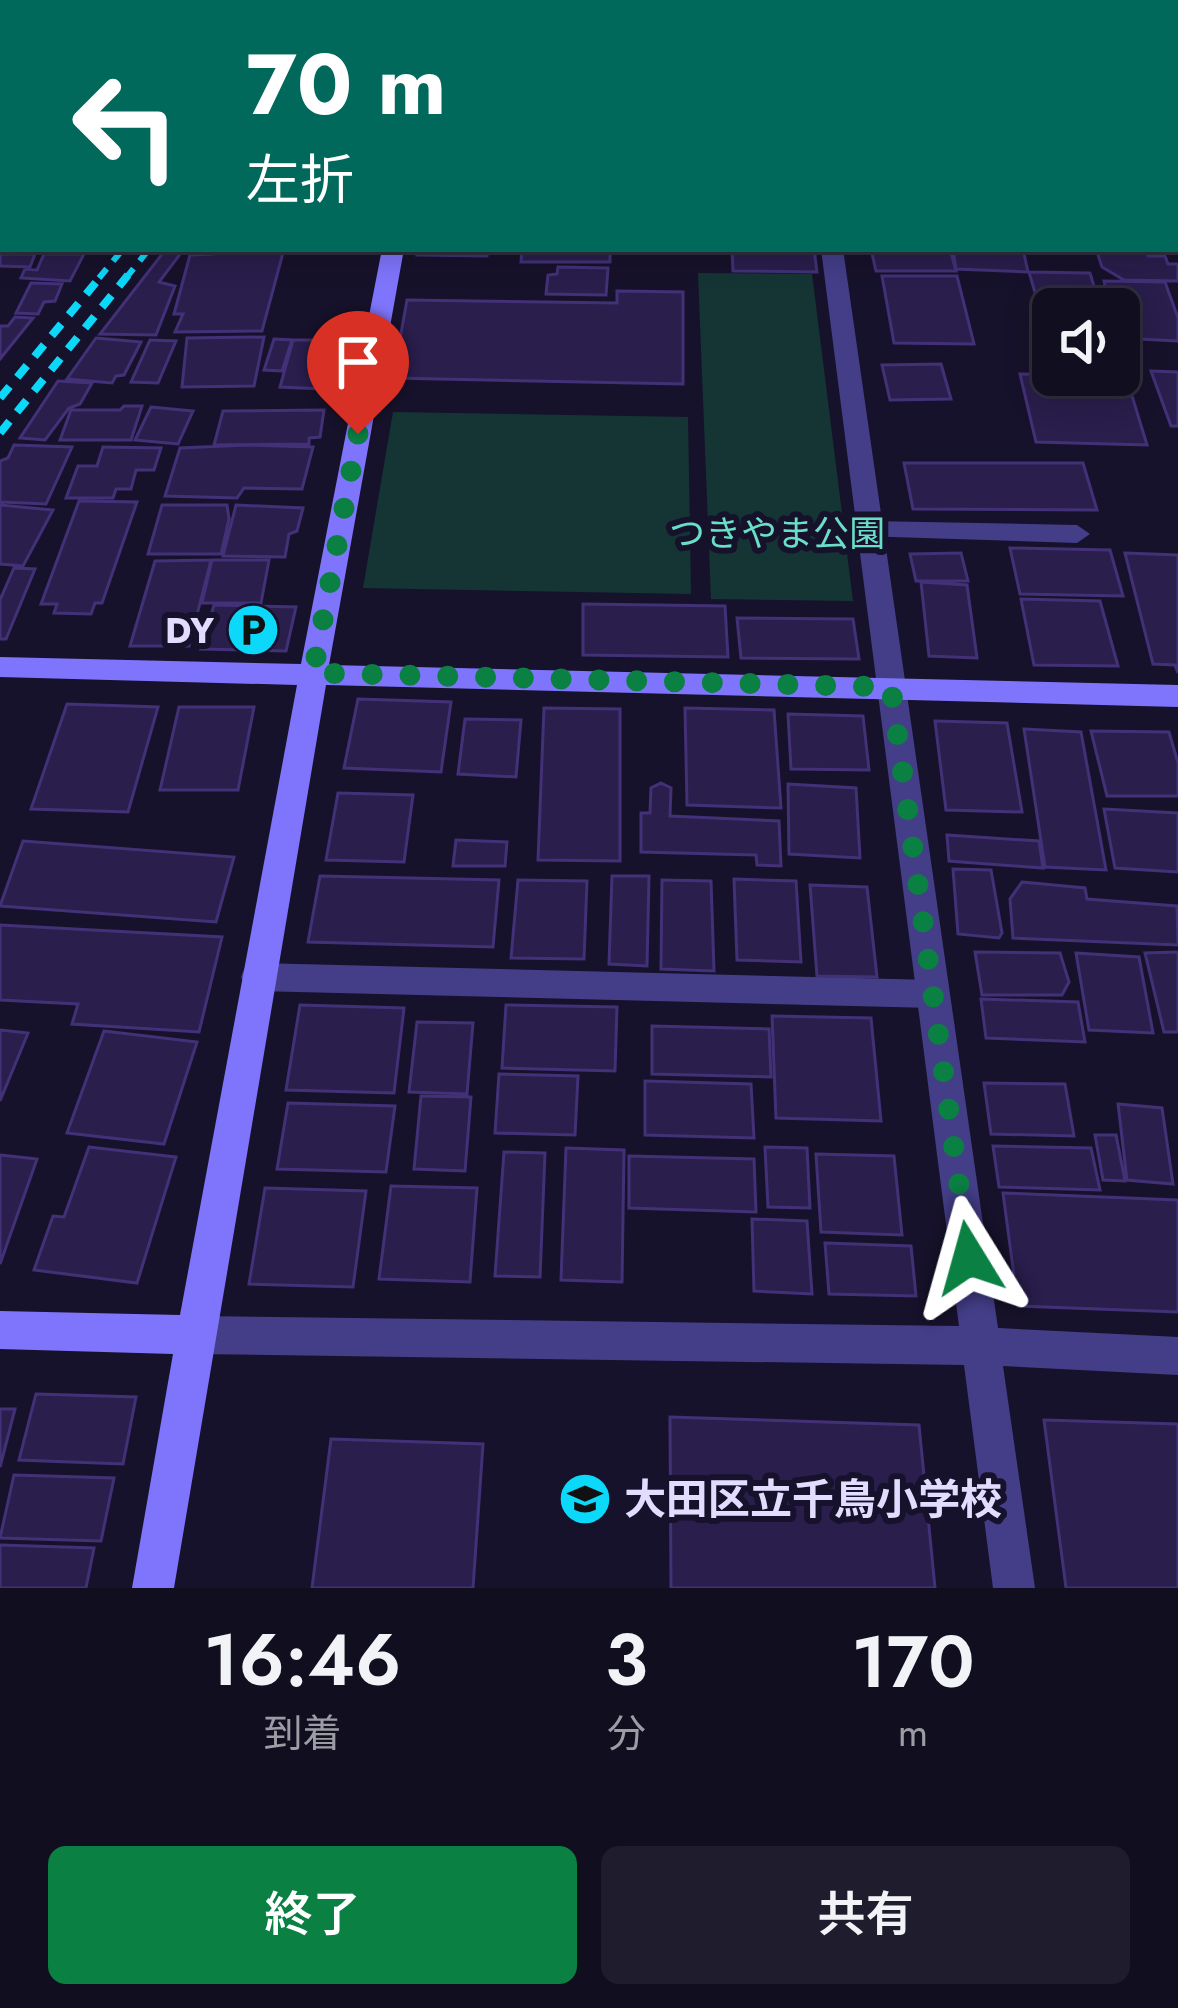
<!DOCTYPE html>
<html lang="ja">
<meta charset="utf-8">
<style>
body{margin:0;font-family:Jost,"Noto Sans JP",sans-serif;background:#1e1c2d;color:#f1f3f6;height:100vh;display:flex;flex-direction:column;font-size:45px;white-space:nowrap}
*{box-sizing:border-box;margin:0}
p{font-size:39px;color:#9c9ca5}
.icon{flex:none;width:66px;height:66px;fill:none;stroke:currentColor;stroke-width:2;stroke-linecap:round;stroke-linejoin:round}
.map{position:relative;height:1588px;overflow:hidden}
.side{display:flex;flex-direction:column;background:#110e20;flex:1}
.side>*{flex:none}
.guide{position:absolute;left:0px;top:0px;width:1179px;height:252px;box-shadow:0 6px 30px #0003,0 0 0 3px #302e3e;background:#00695c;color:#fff;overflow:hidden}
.controls{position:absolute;left:1032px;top:288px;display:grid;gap:24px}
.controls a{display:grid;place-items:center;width:108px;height:108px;border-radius:18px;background:#110e20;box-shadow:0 6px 30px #0003,0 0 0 3px #302e3e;font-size:60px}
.pin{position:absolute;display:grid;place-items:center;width:102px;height:102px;color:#fff;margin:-123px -51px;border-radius:50% 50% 50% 0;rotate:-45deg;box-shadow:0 0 12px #0007}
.pin .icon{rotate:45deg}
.me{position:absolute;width:132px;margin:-66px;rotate:352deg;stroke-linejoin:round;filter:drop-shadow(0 0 9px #0008)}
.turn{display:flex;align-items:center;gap:42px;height:252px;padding:0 48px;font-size:54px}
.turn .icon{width:156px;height:156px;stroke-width:2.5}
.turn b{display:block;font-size:84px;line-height:102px}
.eta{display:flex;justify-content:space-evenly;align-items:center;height:204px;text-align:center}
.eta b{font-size:72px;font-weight:600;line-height:84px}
.primary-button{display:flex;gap:24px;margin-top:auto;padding:24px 48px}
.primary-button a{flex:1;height:138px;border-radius:18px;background:#0b8043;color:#fff;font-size:48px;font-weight:600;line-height:138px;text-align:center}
.primary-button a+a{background:#1e1c2d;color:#f1f3f6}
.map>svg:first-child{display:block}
.green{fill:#153535}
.building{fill:#291e4c;stroke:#423177;stroke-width:3}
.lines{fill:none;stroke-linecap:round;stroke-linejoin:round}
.lane{fill:#443e89;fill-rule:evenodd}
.street{fill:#443e89;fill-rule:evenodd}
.secondary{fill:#7f75fc;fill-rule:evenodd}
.rail-far1{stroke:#0cd8fa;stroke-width:6;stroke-dasharray:12 10;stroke-linecap:butt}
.rail{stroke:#0cd8fa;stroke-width:8;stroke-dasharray:15 12;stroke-linecap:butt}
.route{stroke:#0b8043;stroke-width:21;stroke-dasharray:0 37.8}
.labels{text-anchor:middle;stroke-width:12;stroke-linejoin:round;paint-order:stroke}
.park-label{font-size:36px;fill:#68dfc6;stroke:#17122b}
.poi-label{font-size:36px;font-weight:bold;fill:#e2dcfe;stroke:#17122b;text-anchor:end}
.near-poi-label{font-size:42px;font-weight:bold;fill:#e2dcfe;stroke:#17122b;text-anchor:start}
</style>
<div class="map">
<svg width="1178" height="1588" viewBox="0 0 1178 1588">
<rect width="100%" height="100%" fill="#17122b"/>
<!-- green -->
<path class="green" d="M698,273L812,274L853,601L711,599Z
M393,412L688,417L691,594L363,588Z"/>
<!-- building -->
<path class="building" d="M166,249H184L159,282L175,286L156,335L100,334Z
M215,249H284L262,331L175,332L183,314H174L190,255L213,254Z
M418,249H488L487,256L417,255Z
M522,249H610V262H521Z
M732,249H814L817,272L733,271Z
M871,249H950L956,271H876Z
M953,249H1023L1028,272L956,269Z
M1096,249H1145L1148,256H1165L1168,264H1178V281L1124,280L1102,267Z
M0,254H35L30,267L0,266Z
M44,254H84L70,281L21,278L25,269L37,270Z
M558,267L608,268L606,295L546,294L548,275L557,274Z
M1029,272L1090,273L1101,309H1053V354Z
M882,276H957L974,344L894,343Z
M1104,281L1165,282L1178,318V341L1119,338V309H1111Z
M31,283L62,284L55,301L44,302L38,314L16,313Z
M617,291L683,292V384L393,378L407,300L617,303Z
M15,317L33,318L0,359V326H8Z
M264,337L254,386L182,387L187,338Z
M96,338L141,342L124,375L116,376L112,383L67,379Z
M274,339L292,340L282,371L264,370Z
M150,340L176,341L158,383L131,382Z
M293,340H345L338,382L324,389L280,387Z
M941,364L951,399L890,400L882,365Z
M1151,371L1178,372V426H1171Z
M1020,374L1126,376L1147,445L1036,442Z
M58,381L92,383L80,404L69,408L45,440L20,438Z
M124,406H142L131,440H60L71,410H120Z
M151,407L193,411L178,444L135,440Z
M324,410L320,437L309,438V444L214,445L223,411Z
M14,445L72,447L46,504L0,502V461L8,458Z
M247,445L313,447L302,489L244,488L237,498L165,496L180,448Z
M103,447L161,448L154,470H136L131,489H116L113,498H66L78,466H97Z
M904,463H1083L1097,510L913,509Z
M79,501L137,502L102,603H95L91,614L54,613L57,604H41Z
M0,505L53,510L23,566L0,564Z
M162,505H227L229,519L221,554H148Z
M236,505L303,508L297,531L289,534L285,557L223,556Z
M1010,548L1110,550L1123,596L1020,594Z
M961,553L968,581H916L910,554Z
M1125,553L1178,555V673L1175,665L1153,664Z
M211,560L189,646H130L155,561Z
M212,560H269L261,603H202Z
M14,568L35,569L6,639H0V600Z
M921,582L967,585L977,658L929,656Z
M1021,599L1100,601L1118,666L1034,665Z
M583,604L725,606L728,657L583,655Z
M214,605L296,607L286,651L201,649Z
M737,618L853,619L859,659L741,658Z
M358,699L451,702L441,772L344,768Z
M67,704L158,707L128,812L31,809Z
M179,707H254L238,790H160Z
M544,708L620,709V861L538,860Z
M685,708L774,710L781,808L687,805Z
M788,714L863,716L869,770L791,769Z
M465,719L521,720L516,777L458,774Z
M935,721L1007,723L1022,812L946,810Z
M1024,729L1081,732L1106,870L1045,867Z
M1091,731L1169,732L1178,763V796H1107Z
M661,783L671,788L670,816L779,821L781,866L757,865L756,855L641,852V813H650L651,788Z
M788,784L856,788L860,858L789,854Z
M338,793L413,795L404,862L326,860Z
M1104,809L1178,813V872L1115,868Z
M947,835L1039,841L1043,868L949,861Z
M456,840L507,842L505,866H453Z
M23,841L234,857L216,922L0,906Z
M953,869L991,870L1002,933L999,938L958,934Z
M320,876L499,880L493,947L308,942Z
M612,876H649L647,966L609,964Z
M734,879L796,881L801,962L737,960Z
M518,880L587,881L584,959L511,958Z
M662,880L711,881L714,971L661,969Z
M1022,882L1085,888L1087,899L1177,906L1178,945L1013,938L1010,899Z
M810,885L867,887L877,977L817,976Z
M0,925L222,937L199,1032L72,1024L78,1004L0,1000Z
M975,952L1060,953L1069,982L1062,995H982Z
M1178,952V1032H1164L1145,953Z
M1076,953L1139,957L1153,1033L1089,1030Z
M981,999L1078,1002L1085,1042L986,1038Z
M300,1005L404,1008L394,1093L286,1090Z
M506,1005L617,1007L615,1071L502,1068Z
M772,1016L871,1018L881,1121L776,1118Z
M417,1022L473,1023L467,1094L409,1092Z
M652,1026L769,1029L771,1077L652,1074Z
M0,1030L28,1033L0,1101Z
M104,1031L197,1042L164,1144L67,1133Z
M499,1074L578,1076L575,1135L495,1133Z
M645,1081L751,1084L754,1138L645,1135Z
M984,1083L1065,1084L1074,1136L991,1134Z
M421,1096L471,1097L465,1171L414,1169Z
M288,1103L395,1106L386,1172L277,1169Z
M1118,1104L1162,1108L1173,1184L1127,1180Z
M1095,1135H1116L1125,1181L1103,1180Z
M993,1146L1091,1148L1100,1190L999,1187Z
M89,1147L176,1157L137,1283L34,1270L53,1216L64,1217Z
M765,1147L807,1148L810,1208L768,1207Z
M566,1148L624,1150L622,1282L561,1280Z
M504,1152L545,1153L540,1277L495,1276Z
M816,1154L894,1156L902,1235L821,1232Z
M0,1155L37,1159L0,1264Z
M629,1156L754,1159L756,1212L629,1208Z
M391,1186L477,1188L470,1282L379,1279Z
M265,1188L366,1191L353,1287L249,1284Z
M1003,1193L1178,1200V1312L1018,1306Z
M752,1219L807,1221L812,1294L754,1291Z
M825,1243L911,1246L916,1296L829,1294Z
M36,1394L136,1397L123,1464L19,1460Z
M0,1409H15L0,1467Z
M670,1417L919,1425L935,1588H671Z
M1044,1420L1178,1424V1588H1066Z
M331,1439L483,1444L473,1588H312Z
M14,1475L114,1478L101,1541L0,1538Z
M0,1545L94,1548L86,1588H0Z"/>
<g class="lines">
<!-- lane -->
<path class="lane" d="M870,521L1077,525L1090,534L1077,543L861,536L857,530L861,524Z
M257,963L933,980L945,984L950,994L945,1004L933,1008L257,991L245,987L241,977L245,967Z"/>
<!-- street -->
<path class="street" d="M427,0H445L426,3Z
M788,0H806L807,3H789Z
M0,18H3V28H0Z
M0,156H3V168H0Z
M1176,176H1178V188H1176Z
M821,249H843L998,1328L1178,1337V1375L1003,1366L1035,1588H993L964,1365L198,1354L184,1349L179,1335L184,1321L198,1316L959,1326Z"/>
<!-- secondary -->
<path class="secondary" d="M64,0H82L62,3Z
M3,117V133L0,134V118Z
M382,249H404L329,665L1178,685V707L326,685L174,1588H132L173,1354L0,1349V1311L180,1315L297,685L0,677V657L301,664Z"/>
<!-- rail-far1 -->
<path class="rail-far1" d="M99,278L123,249
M126,278L149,249"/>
<!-- rail -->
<path class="rail" d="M0,398L102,275
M0,433L128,275"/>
</g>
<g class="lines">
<!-- route -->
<path class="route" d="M358,434L313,673L891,687L969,1258"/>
</g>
<!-- icons -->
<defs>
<g id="parking-disc" transform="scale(2.7)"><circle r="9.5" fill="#0cd8fa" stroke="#17122b"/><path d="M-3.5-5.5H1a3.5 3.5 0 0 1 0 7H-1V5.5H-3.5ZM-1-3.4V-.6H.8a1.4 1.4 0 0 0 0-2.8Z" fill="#111"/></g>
<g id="school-disc" transform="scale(2.7)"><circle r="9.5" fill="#0cd8fa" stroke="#17122b"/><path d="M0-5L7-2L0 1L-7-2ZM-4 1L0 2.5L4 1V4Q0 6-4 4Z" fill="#111"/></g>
</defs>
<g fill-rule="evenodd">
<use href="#parking-disc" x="253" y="630"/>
<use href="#school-disc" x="585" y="1499"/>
</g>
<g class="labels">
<!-- park labels -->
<g class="park-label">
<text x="777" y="546">つきやま公園</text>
</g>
<!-- poi labels -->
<g class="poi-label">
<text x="214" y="643">DY</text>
</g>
<!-- near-poi labels -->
<g class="near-poi-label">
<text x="624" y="1514">大田区立千鳥小学校</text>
</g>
</g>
</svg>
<div class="controls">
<a><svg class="icon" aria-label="sound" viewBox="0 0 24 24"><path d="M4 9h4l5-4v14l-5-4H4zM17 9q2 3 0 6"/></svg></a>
</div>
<div class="pin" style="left:358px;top:434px;background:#d93025"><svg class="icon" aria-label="arrive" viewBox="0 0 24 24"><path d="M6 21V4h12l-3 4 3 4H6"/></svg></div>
<svg class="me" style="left:969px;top:1258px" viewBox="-20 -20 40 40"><path d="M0-17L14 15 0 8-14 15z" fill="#0b8043" stroke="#fff" stroke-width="4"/></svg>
<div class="guide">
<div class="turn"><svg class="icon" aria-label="left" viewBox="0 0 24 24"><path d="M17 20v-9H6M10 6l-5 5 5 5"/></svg><div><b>70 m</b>左折</div></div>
</div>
</div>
<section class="side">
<div class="eta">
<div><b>16:46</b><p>到着</p></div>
<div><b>3</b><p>分</p></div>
<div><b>170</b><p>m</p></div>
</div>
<div class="primary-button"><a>終了</a><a>共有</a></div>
</section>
